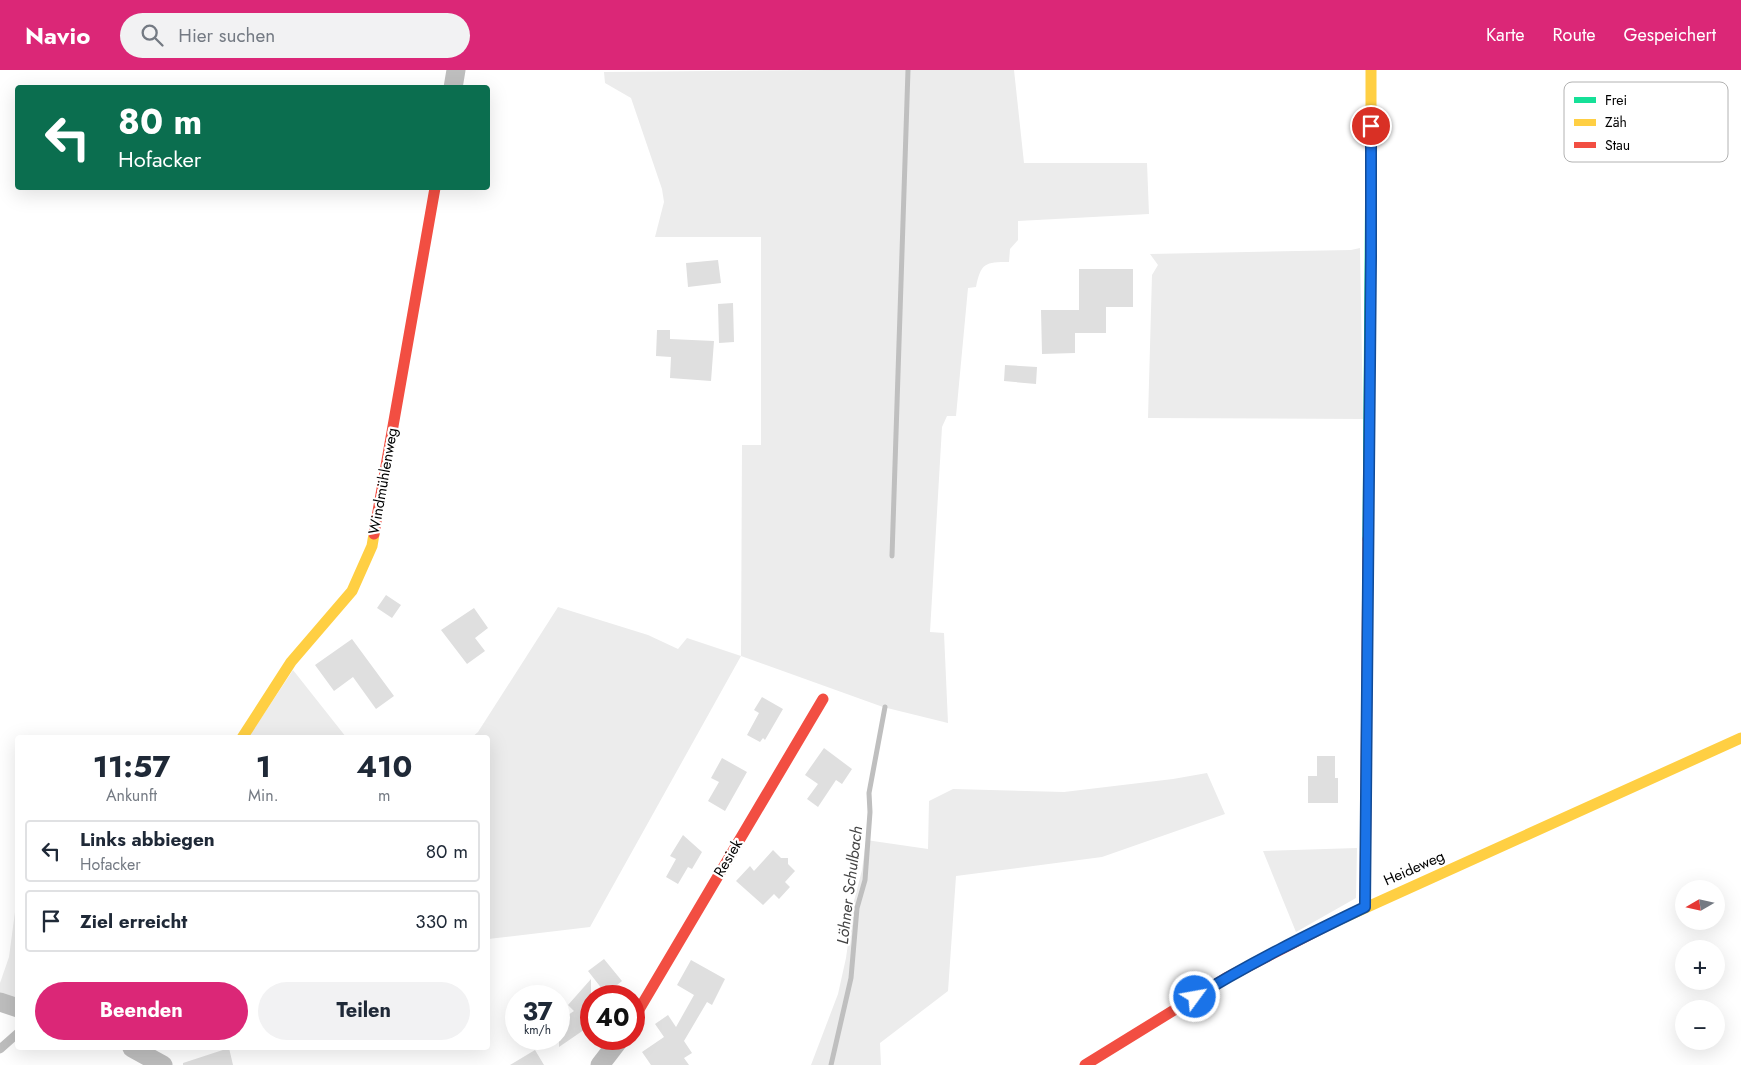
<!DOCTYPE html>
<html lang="de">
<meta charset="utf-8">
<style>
body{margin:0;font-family:Jost,sans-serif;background:#f2f2f3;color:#1f2937;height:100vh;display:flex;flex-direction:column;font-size:19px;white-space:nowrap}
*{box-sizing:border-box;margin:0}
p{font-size:16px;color:#747a83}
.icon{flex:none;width:28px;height:28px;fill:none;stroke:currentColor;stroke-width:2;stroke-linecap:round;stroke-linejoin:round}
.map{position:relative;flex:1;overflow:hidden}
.panel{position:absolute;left:15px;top:665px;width:475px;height:315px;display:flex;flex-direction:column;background:#fff;border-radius:5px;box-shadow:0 5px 20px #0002}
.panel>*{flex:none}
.guide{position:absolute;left:15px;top:15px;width:475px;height:105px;border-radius:5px;box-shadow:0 5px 20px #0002;background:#0b6e4f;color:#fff;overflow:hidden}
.needle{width:32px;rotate:261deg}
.controls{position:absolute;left:1675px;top:810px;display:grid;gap:10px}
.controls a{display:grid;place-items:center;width:50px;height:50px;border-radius:50%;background:#fff;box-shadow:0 5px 20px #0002;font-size:25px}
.speed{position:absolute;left:505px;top:915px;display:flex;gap:10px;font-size:25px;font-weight:700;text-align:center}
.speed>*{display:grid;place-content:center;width:65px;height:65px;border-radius:50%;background:#fff;box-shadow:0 5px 20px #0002;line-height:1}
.speed small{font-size:12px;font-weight:400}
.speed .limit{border:8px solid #d22;background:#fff;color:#111}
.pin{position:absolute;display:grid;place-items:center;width:42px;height:42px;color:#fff;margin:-21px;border:2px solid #fff;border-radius:50%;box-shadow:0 1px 5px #0007}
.me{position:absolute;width:55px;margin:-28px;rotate:58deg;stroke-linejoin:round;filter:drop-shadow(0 0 4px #0008)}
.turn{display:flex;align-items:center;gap:18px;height:105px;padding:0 20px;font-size:22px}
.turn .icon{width:65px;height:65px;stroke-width:2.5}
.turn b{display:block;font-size:35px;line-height:42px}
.eta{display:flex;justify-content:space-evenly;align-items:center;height:85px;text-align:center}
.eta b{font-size:30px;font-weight:700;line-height:35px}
.cta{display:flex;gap:10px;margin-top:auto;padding:10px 20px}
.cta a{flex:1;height:58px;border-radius:30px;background:#db2777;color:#fff;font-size:20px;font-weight:700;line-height:58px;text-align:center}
.cta a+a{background:#f2f2f3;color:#1f2937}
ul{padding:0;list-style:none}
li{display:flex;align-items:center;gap:15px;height:62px;margin:0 10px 8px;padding:0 10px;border:2px solid #e0e1e3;border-radius:5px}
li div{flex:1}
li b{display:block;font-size:19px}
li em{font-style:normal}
header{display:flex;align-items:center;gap:30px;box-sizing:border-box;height:70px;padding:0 25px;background:#db2777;color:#fff}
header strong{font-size:24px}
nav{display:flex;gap:28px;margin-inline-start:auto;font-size:18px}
.search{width:350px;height:45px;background:#f2f2f3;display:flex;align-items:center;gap:12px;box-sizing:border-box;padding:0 18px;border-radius:28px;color:#747a83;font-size:19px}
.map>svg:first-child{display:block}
.green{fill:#ececec}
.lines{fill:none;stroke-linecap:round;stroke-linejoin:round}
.stream{stroke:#bfbfbf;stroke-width:5}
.building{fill:#dfdfdf}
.lane{stroke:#bebebe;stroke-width:9}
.street{stroke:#bebebe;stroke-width:19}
.fast{stroke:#16e098;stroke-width:11}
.slow{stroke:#ffcf43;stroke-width:11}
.jam{stroke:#f24e42;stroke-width:11}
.route-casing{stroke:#114b97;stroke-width:12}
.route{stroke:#1a73e8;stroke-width:9}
.labels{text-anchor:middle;stroke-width:4.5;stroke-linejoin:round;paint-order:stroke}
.street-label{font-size:15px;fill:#000;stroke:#fff}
.water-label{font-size:16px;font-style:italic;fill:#444;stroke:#fff}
.key{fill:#fff;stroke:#b2b2b2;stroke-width:1}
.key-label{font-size:14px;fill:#000}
</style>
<header>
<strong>Navio</strong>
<div class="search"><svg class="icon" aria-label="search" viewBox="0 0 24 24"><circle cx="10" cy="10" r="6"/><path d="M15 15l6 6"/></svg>Hier suchen</div>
<nav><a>Karte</a><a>Route</a><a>Gespeichert</a></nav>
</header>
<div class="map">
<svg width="1741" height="995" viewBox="0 0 1741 995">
<rect width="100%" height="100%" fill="#fff"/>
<!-- green -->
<path class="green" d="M830,0H1014L1024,93H1147L1149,144L1018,151V170L1010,179L1009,192C985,192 981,193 976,217L968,218L956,346H947L942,357L930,562L944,563L948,653L883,637L741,586L590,857L488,869V668H471L478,662L558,537L648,565L678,579L687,568L741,586L742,375H761V167H655L664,132L662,119L631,28L605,13L604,2Z
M1360,178L1363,349L1148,348L1152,205L1158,195L1150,184L1351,180Z
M293,600L346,667L248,668Z
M1207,703L1225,744L1102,787L956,806L948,921L880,973L881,995H811L838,924L846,888L854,831L862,800L866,770L928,779L929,731L953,719L1064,722L1173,709Z
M1357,778L1356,828L1296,862L1263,781Z
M17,827V937L0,932V913L9,887Z"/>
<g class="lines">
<!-- stream -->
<path class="stream" d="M892,486L908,0
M831,995L851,908L857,838L865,810L870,742L869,723L885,637"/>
</g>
<!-- building -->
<path class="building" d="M718,190L721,213L688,217L686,193Z
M1079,199H1133V237H1106V263H1075V283L1042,284L1041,240H1079Z
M733,233L734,272L719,273L718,234Z
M657,260H670V269L714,271L711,311L670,308L671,287L656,286Z
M1005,295L1037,297L1036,314L1004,311Z
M386,525L401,535L392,548L377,538Z
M474,538L488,558L475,568L485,581L467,594L441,560Z
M352,569L394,626L376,639L353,607L334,621L315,595Z
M762,627L783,639L765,670L763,668L760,672L747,665L759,643L754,640Z
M824,678L852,699L842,714L836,710L818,737L807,729L818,714L805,705Z
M1317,686H1335V708H1338V733H1308V706H1317Z
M722,688L747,702L725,741L708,731L719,712L711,708Z
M683,765L702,782L692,799L688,797L678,814L666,807L676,789L670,786Z
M773,780L781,788H788V794L795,801L785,812L790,817L779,829L774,824L763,835L736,811L750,796L754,801Z
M604,889L622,911L606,924L588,901Z
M691,890L725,909L712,935L707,932L684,971L692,983L684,988L689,995H651L642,982L664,967L655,954L668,945L676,957L694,925L677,915Z
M591,909V955L559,977V951L574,941L568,935Z
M229,978L233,995H183V993Z
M535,980L544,995H510Z"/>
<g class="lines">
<!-- lane -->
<path class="lane" d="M0,979L18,963"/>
<!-- street -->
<path class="street" d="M453,18L456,0
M0,932L18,938
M132,978L163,995
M600,995L620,969"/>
<!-- fast -->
<path class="fast" d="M1368,469L1371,67"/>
<!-- slow -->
<path class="slow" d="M1371,0V67
M242,668L291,592L352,521L372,476L374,464
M1332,853L1741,668"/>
<!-- jam -->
<path class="jam" d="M374,464L435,118
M1365,837L1368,469
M634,948L823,629
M1085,995L1226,908L1332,853"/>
</g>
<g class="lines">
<!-- route casing -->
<g class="route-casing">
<path id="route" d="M1195,927C1250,893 1307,865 1365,837L1371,187V56"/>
</g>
<!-- route -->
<use href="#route" class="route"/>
</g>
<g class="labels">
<!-- street labels -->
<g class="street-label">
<text transform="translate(383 411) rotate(-80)" y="5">Windmühlenweg</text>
<text transform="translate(728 788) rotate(-59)" y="5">Resiek</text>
<text transform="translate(1414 798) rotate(-24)" y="5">Heideweg</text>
</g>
<!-- water labels -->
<g class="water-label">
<text transform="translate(849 815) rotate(-83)" y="6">Löhner Schulbach</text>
</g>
</g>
<!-- legend -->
<rect x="1564" y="12" width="164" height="80" rx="8" class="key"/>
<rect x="1574" y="27" width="22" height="6" fill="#16e098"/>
<rect x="1574" y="49" width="22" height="7" fill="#ffcf43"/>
<rect x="1574" y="72" width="22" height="6" fill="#f24e42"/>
<g class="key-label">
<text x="1605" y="35">Frei</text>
<text x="1605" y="57">Zäh</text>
<text x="1605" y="80">Stau</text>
</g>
</svg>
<div class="controls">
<a><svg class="needle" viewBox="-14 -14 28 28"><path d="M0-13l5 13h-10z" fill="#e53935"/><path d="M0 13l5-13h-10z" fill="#747a83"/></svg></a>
<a>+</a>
<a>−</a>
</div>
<div class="speed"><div>37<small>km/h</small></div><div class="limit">40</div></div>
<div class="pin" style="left:1371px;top:56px;background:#d93025"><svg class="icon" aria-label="arrive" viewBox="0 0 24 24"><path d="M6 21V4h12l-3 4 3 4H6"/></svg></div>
<svg class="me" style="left:1195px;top:927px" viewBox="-20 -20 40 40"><circle r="17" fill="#1a73e8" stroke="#fff" stroke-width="3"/><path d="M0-11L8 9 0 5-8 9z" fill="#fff"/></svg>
<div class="guide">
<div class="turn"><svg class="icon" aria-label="left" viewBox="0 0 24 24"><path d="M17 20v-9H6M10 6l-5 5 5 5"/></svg><div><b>80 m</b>Hofacker</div></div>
</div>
<section class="panel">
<div class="eta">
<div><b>11:57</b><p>Ankunft</p></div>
<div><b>1</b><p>Min.</p></div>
<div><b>410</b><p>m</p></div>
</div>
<ul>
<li><svg class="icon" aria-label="left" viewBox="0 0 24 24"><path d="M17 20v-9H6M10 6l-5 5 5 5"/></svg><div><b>Links abbiegen</b><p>Hofacker</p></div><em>80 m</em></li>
<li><svg class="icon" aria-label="arrive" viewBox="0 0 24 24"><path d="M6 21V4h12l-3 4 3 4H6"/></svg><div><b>Ziel erreicht</b></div><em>330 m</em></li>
</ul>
<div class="cta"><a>Beenden</a><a>Teilen</a></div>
</section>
</div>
